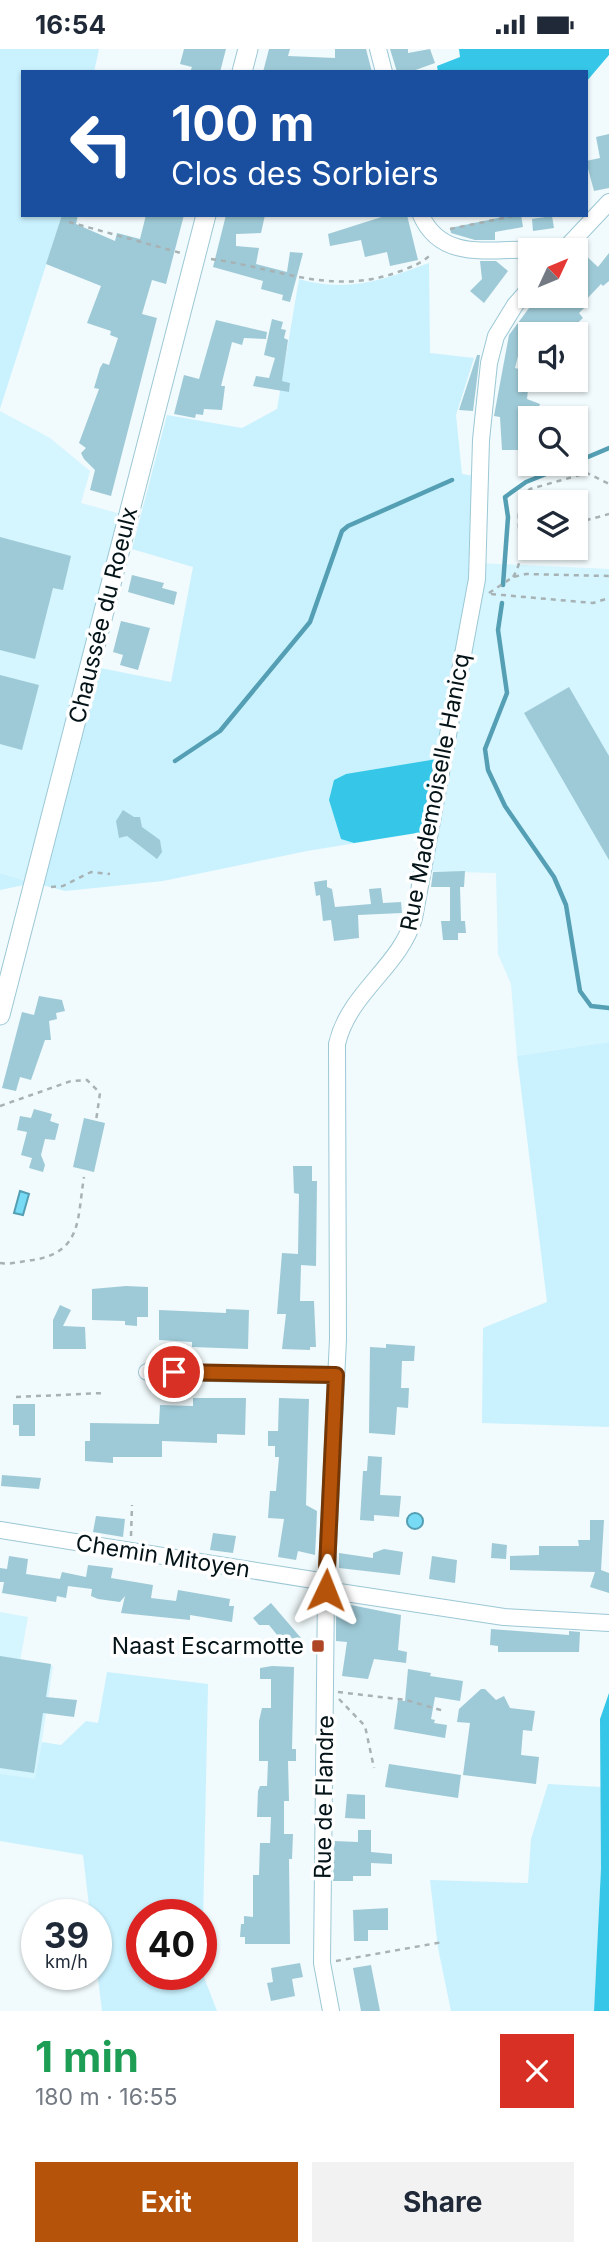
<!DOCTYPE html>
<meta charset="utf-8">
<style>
body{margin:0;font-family:Inter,sans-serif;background:#f2f2f3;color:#1f2937;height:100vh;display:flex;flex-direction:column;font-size:26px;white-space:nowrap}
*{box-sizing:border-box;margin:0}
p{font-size:23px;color:#747a83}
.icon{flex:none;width:38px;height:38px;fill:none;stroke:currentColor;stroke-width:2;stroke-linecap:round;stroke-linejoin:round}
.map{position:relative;height:1962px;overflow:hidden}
.panel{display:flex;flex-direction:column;background:#fff;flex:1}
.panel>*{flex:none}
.guide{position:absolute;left:21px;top:21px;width:567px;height:147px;border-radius:0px;box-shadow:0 2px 5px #0004;background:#1a4fa0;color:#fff;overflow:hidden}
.needle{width:46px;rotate:46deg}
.fabs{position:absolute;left:518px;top:189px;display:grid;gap:14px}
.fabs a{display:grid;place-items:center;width:70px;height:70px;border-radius:0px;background:#fff;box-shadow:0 2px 5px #0004;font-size:35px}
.speed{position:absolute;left:21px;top:1850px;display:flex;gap:14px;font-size:35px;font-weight:700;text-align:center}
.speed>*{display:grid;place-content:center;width:91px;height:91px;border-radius:50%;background:#fff;box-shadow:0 2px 5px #0004;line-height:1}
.speed small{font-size:18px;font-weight:400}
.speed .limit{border:10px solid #d22;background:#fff;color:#111}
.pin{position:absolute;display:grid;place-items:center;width:60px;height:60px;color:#fff;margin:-30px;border:4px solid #fff;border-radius:50%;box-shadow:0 2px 7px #0007}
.me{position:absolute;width:77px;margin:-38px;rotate:2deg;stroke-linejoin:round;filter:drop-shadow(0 0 5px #0008)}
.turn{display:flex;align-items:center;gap:24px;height:147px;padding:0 35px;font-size:32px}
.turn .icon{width:91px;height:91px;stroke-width:2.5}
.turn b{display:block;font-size:49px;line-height:60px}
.round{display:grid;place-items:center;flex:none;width:74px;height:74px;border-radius:0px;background:#f2f2f3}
.head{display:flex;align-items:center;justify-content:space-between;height:119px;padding:0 35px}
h1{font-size:42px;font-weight:700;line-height:52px;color:#1e9e55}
.button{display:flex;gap:14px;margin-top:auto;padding:14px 35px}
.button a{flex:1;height:80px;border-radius:0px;background:#b45309;color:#fff;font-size:28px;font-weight:700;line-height:80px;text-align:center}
.button a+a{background:#f2f2f3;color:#1f2937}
.status{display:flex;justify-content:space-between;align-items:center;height:49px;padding:0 35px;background:#fff;direction:ltr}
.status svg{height:19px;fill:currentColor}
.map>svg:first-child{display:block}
.built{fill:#d5f5ff}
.green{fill:#caf2fe;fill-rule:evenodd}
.forest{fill:#36c7e8}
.water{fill:#77dbf6;stroke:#549fb3;stroke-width:2}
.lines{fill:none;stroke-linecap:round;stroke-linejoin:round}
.stream{stroke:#549fb3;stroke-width:4.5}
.building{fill:#9ecad7}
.minor-casing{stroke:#9cc8d5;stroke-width:18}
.major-casing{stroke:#9cc8d5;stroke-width:21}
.path{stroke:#a7b2b5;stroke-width:2.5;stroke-dasharray:5 5;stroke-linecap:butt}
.minor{stroke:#fff;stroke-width:16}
.major{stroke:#fff;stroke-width:19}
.route-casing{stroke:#753606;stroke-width:18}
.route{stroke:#b45309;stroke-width:12}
.poi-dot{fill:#ae4626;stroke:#fff;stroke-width:2.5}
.labels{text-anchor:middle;stroke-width:7;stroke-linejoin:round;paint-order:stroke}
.street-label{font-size:23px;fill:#031317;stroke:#fff}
.poi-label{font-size:23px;fill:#031317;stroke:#fff;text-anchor:end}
</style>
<div class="status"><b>16:54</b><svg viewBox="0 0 49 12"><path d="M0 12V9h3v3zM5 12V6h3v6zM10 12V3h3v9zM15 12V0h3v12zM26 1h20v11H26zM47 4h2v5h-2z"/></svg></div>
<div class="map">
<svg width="609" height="1962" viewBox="0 0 609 1962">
<rect width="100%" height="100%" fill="#f1fafc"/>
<!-- built -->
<path class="built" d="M0,362L50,389L90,422L81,454L128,467L34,834L0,824Z
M478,514L609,520V993L517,1007L511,935L498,905L496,824L422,822Z
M0,1563L28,1568L20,1612L53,1617L36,1731L0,1725Z"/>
<!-- green -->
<path class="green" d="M0,0H99L94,23H23V166H62L0,360Z
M429,214L430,304L474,309L456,366L462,425L480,428L478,514L429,782L307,802L163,832L65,842L34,834L0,841V824L33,834L90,617L171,633L193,518L132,500L167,366L242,379L277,360L299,230C348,244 383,231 429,214Z
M609,993V1378L482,1374L483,1279L547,1253L517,1007Z
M107,1623L208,1635L202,1923L217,1962H102L96,1914V1866L90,1865L83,1806L0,1792V1725L35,1730L42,1693L61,1696L86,1672L98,1674ZM142,1866H201V1925H142Z
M548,1735L601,1738V1819L594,1962H451L438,1899L430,1831L528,1834L531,1790Z"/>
<!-- forest -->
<path class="forest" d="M459,0H609V6L586,33V23H438L437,17L460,8Z
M443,709L429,782L354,794L341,790L329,751L334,731L346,725Z
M609,1644V1962H594L601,1819L600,1670Z"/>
<!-- water -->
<path class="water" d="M20,1142L29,1145L23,1166L14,1164Z
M407 1472a8 8 0 1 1 16 0a8 8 0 1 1-16 0Z"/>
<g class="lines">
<!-- stream -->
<path class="stream" d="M576,413L609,399
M503,536L508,468L505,448L526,433L571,415
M502,554L498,581L507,644L485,700L488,721L505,757L554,828L566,856L580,942L591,957L609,959
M175,712L220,682L310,573L342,482L348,477L452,431"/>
</g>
<!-- building -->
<path class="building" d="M184,0H226L220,23H190L192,18L180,15Z
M269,0H290L288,7L335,9V0H366L372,23H263Z
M390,0H408V4L430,0L435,14L410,23H397Z
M609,85V139L594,142L586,112L600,109L596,88Z
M62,166H78L76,175L115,192L117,184L140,190L146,166H184L166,235L152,231L142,265L157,269L111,447L90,441L95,421L84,410L81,404L86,399L79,394L99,340L94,339L100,319L103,314L109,316L118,289L110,286L111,282L87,274L101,237L46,215Z
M226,166H265L261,184L236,185V197L259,199L256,215L287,223L290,203L303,204L290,253L282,251L283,246L261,240L263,232L213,218Z
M388,166H407L418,211L390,217L387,203L365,208L361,191L330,197L328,185Z
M513,166H521L523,178L495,183V191H475L451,184L450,179Z
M552,167L554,179L533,182L532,170Z
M581,202L598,218L609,204V232L603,237L601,235L584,253L585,258L579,264L583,269L572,279L568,275L561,285H544L537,280L530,285L518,307L515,319L530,323L527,350L540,355L536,366L530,364V397H522V401H502L500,368L494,367L509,286L538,247H588L576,235V208Z
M480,212H496L508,222L484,254L470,242L482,230Z
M272,270L283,273L281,280L286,281L284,289L288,291L282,332L290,334L289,343L253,337L256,327L269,329L275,309L264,306Z
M216,271L267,283L266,290L244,289L242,296L232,293L221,337H225L222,361L204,360L203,366L196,365L195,369L174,365L184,326L199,330Z
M477,306H480L473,362L459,361Z
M0,488L71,507L63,541L53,539L35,610L0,601Z
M132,526L164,534L162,539L177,543L174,556L128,543Z
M121,572L150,579L138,621L120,616L123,606L113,603Z
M0,626L39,636L22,701L0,695Z
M569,638L609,707V811L524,664Z
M123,761L134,768H140L142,778L160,791L162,803L157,810L127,787L119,789L116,772Z
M465,822L464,838H460L461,872H465L466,884H458V891H443L441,872H450V838H431L433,823Z
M327,831V838L332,840L335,858L371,855L369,840L381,839L383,854L401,853L402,864L358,866L359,889L334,892L331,871L323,872L320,846L316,847L314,833Z
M39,947L62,951L65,962L56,964L57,970L49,972L51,991H45L31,1031L20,1028L16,1042L2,1039L22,963L34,966Z
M34,1060L52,1065L50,1072L59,1075L55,1091L45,1090L41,1106L45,1116L43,1123L29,1119L32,1109L21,1106L27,1083L17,1081L20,1067L31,1069Z
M84,1069L105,1074L94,1123L73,1118Z
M293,1117H312V1132H317L316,1217L301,1216L300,1252H314L316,1298H310V1301L282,1300L286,1265H277L282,1204L298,1205L299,1145L294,1144Z
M126,1237L148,1238V1268H137V1277L125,1276V1272L92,1271V1240Z
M60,1256L71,1261L63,1277L85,1278L86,1300H53V1271Z
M226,1260L249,1261L248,1300L192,1298V1293L159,1291V1261L226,1264Z
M386,1295L415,1297L414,1312H402L401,1339H409L408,1359L397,1358L395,1386L369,1384L370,1298L386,1299Z
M193,1349H246L245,1386L217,1385V1394L162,1392V1408H113V1414L85,1412V1392H90V1374L159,1375L160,1356L193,1357Z
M279,1349L309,1350L306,1456L317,1462L316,1487L315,1506L298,1502L296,1511L278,1508L284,1470L268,1469L270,1442H276L279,1408H275V1397H268V1382H278Z
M13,1355H35V1387H19V1376H13Z
M368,1407L382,1408L380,1446L401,1447L399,1468L374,1466V1472L360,1471L363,1422H367Z
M2,1426L41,1429L39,1440L1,1437Z
M96,1467L125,1470L123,1488L93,1483Z
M590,1471H604L601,1521L609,1524V1544L590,1538L595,1523L510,1521V1507L539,1506V1497H579L578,1491H590Z
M213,1484L236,1487L233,1504L210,1501Z
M492,1494L507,1496L506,1510L491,1509Z
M384,1500L403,1503L400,1526L339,1519V1504L373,1509V1504Z
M9,1507L28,1510L26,1525L60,1530L62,1523L86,1528L88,1516L113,1519L111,1529L153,1536L151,1549L176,1552L178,1541L230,1550L229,1557H234L232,1573L190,1566V1571L121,1564L125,1547L120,1553L98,1550L91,1547L92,1540L68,1537L66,1549L57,1547L56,1553L2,1544L4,1533H0V1519L7,1520Z
M432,1507L457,1511L455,1534L429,1530Z
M336,1553L401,1566L398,1601L407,1603L406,1614L374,1610L368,1630L342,1627L347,1593L336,1592Z
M271,1554L301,1589L302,1593L291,1603L269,1576H259L253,1569Z
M491,1580L569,1586V1582L580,1583L579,1603H498V1597L490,1596Z
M0,1607L51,1615L46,1648L77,1651L74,1668L43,1664L34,1724L0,1719Z
M272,1617L294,1618L292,1700H296V1712H288L289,1752H284V1785H293L292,1810H289L290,1895H245V1888H240L241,1875H244V1867L253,1868V1826H259L260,1794H270L271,1768H257L258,1742L260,1737H267L268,1712H259V1672L262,1659H271V1630H260V1619Z
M408,1620L431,1624L430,1627L463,1632L460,1652L435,1648L431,1670L435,1671L434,1674L447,1676L445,1689L394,1680L398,1651L405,1652Z
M481,1640H485L496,1651L504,1647L510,1659L535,1662L532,1682L523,1681L521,1706L539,1708L536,1735L463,1726L470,1674L457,1673L459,1660Z
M389,1715L461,1726L458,1749L385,1738Z
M347,1745L365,1746V1770L345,1769Z
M358,1781H371V1803L392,1805V1815L371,1814V1827H353V1832H333L334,1792L358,1793Z
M388,1859V1881H368V1892H354L353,1861Z
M300,1914L303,1928L292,1930L295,1947L271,1952L267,1934L273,1933L271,1919Z
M371,1916L380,1962H361L353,1919Z"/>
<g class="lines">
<!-- minor casing -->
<g class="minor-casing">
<path id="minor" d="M378,0L384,23
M421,166C443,217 500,197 544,201
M564,201L609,153
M147,1323L336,1326
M0,1481L326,1533
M326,1541L504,1568L609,1574
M331,1962L322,1914L326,1541L338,1290L337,995C349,943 400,918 414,869L477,530L481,391L489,314L496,287L515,256L530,239"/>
</g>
<!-- major casing -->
<g class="major-casing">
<path id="major" d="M242,23L248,0
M0,966L206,166"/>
</g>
<!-- path -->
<path class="path" d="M69,173L181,204
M450,180L518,166
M211,210C279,219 332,248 401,222C413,217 423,214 432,204
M576,474L609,465
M521,497L530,486
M513,528C532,500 505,464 530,440L587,424L609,435
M489,544L513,528L526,525L609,527
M491,545L593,554L609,549
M51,838L63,837L91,823L110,825
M0,1057L71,1032L87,1031L100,1044L96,1072
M0,1214C10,1216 22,1212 33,1211C83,1203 77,1169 84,1128
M16,1348L104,1344
M131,1487L132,1456
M338,1643L406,1651L444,1662
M339,1650L365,1677L374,1719
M336,1912L443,1893"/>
<!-- minor -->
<use href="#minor" class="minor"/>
<!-- major -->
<use href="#major" class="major"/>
</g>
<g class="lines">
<!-- route casing -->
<g class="route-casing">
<path id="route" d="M174,1323L336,1326L326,1541"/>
</g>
<!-- route -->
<use href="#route" class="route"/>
</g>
<!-- markers -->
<rect class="poi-dot" x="311" y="1590" width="14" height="14" rx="3.5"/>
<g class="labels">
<!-- street labels -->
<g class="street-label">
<text transform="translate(103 566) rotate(-76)" y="8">Chaussée du Roeulx</text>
<text transform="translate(435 743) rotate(-79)" y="8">Rue Mademoiselle Hanicq</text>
<text transform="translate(163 1507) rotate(9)" y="8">Chemin Mitoyen</text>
<text transform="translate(324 1748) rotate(-89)" y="8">Rue de Flandre</text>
</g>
<!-- poi labels -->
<g class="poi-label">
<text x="304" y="1605">Naast Escarmotte</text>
</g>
</g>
</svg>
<div class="fabs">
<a><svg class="needle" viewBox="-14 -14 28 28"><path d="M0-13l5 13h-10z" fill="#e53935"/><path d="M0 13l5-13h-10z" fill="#747a83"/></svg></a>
<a><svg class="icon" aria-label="sound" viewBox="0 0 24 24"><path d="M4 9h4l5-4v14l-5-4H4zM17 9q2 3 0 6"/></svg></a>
<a><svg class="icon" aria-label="search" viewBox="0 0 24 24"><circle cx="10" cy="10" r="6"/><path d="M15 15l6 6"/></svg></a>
<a><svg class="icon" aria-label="layers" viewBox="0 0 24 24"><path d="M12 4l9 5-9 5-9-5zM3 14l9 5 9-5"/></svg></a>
</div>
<div class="speed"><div>39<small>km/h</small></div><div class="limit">40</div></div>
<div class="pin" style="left:174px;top:1323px;background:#d93025"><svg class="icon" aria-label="arrive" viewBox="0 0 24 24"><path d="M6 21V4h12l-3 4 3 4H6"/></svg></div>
<svg class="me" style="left:326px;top:1541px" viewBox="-20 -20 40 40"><path d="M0-17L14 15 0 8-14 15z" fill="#b45309" stroke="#fff" stroke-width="4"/></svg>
<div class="guide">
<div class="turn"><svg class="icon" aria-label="left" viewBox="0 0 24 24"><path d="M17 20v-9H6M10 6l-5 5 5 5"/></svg><div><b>100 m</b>Clos des Sorbiers</div></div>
</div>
</div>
<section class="panel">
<div class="head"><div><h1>1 min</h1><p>180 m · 16:55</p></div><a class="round" style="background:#d93025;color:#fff"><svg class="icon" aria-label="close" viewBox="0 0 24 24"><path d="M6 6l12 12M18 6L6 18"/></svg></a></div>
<div class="button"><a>Exit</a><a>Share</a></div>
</section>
